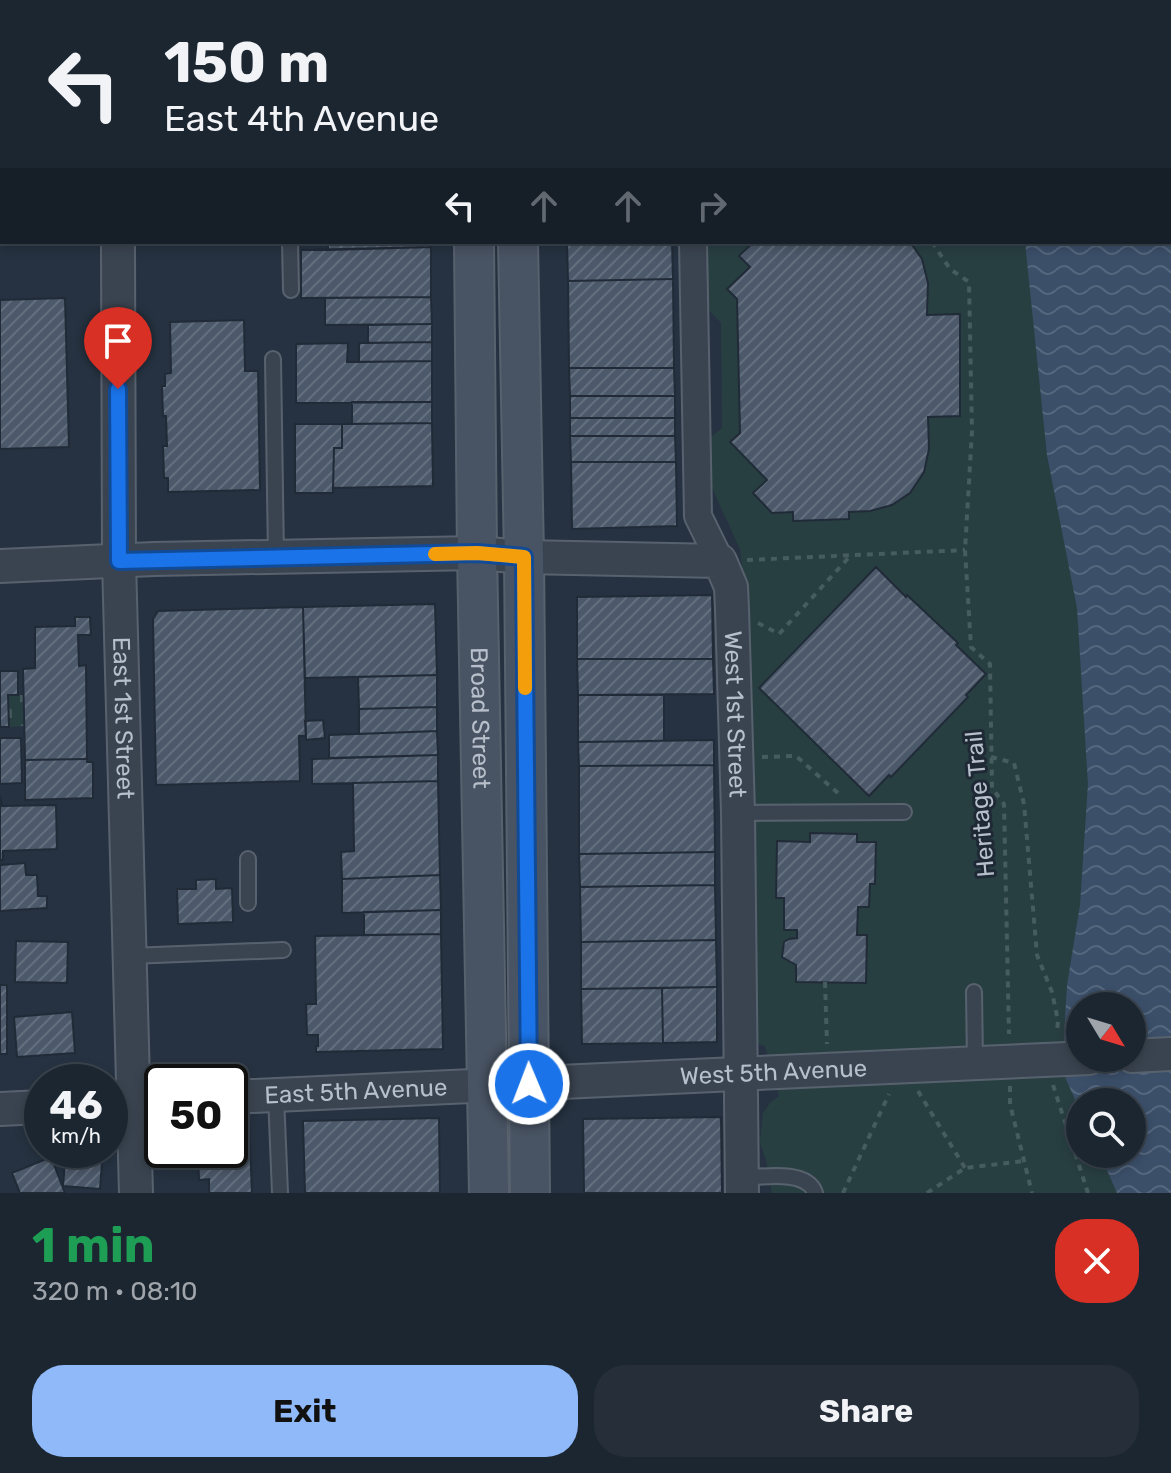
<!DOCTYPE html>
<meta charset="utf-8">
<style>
body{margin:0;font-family:Rubik,sans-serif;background:#252e39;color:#f1f3f6;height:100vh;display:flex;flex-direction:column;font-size:30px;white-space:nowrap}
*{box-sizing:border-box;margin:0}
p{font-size:26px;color:#a0a5ab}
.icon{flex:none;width:44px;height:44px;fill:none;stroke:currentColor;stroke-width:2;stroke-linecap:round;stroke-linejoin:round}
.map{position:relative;height:1193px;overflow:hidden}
.details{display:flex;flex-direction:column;background:#1c2631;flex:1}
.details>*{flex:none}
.guide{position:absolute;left:0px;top:0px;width:1172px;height:244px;box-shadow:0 4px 12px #0003,0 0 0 2px #3a434d;background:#1c2631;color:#f1f3f6;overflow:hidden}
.needle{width:52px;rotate:128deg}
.buttons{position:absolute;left:1066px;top:992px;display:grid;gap:16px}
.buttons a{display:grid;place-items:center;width:80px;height:80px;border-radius:50%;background:#1c2631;box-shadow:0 4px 12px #0003,0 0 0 2px #3a434d;font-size:40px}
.speed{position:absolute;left:24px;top:1064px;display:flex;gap:16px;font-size:40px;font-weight:700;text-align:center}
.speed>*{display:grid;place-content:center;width:104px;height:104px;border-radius:50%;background:#1c2631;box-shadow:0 4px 12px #0003,0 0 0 2px #3a434d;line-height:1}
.speed small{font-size:20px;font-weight:400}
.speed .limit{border:4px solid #111;border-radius:12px;background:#fff;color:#111}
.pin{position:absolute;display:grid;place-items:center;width:68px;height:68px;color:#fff;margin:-82px -34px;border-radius:50% 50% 50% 0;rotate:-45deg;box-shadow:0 0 8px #0007}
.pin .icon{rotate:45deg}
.me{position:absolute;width:88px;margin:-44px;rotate:359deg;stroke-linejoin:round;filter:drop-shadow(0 0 6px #0008)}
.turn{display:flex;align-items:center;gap:28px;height:168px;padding:0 32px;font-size:36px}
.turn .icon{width:104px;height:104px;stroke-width:2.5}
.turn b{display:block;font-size:56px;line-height:68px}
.lanes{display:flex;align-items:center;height:76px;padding:0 32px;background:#0003;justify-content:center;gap:40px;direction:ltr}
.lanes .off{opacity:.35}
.round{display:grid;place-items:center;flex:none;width:84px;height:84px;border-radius:32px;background:#252e39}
.summary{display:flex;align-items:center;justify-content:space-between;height:136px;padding:0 32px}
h1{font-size:48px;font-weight:700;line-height:60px;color:#1e9e55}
.primary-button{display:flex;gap:16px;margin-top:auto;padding:16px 32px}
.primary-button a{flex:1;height:92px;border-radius:32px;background:#8fb9f8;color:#111;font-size:32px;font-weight:700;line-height:92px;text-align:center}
.primary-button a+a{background:#252e39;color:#f1f3f6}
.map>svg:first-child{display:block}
.cemetery{fill:url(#cemetery-stones)}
.green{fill:#283f42;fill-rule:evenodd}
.water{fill:url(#water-waves);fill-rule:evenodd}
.building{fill:url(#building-hatch);stroke:#212b38;stroke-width:2}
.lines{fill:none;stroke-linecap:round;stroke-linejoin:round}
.service-casing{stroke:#58626e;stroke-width:18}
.minor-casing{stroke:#58626e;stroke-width:30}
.tertiary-casing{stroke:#58626e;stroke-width:36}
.secondary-casing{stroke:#58626e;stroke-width:42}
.path{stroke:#465c5e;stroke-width:4;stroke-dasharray:6 6;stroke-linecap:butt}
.service{stroke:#3a4450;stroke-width:14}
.minor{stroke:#3a4450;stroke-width:26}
.tertiary{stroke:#3a4450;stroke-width:32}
.secondary{stroke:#485363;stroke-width:38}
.route-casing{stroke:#114b97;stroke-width:20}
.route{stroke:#1a73e8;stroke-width:14}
.slow{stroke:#f59e0b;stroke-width:14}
.labels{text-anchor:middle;stroke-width:6;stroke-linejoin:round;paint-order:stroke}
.street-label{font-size:24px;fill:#b7bfcb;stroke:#1f2936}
</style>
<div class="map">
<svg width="1171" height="1193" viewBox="0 0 1171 1193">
<defs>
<pattern id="cemetery-stones" width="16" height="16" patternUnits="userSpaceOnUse" patternTransform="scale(2)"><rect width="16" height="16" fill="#283f42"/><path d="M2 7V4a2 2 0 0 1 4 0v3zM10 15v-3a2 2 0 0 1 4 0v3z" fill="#45595c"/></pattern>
<pattern id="water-waves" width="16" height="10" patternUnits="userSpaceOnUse" patternTransform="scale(2)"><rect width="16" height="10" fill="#3b4f69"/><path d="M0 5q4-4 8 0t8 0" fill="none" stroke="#55677d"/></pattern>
<pattern id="building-hatch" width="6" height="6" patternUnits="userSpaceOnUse" patternTransform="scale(2)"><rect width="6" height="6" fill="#4c596a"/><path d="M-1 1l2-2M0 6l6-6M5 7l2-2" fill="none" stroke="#646f7e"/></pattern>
</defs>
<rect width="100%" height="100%" fill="#263241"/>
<!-- cemetery -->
<path class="cemetery" d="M8,695H24V726L9,727Z"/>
<!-- green -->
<path class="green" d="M740,0H1155V2H740Z
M707,242H1165L1171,453V1193H772L766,1160L760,1143L763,1113L770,1103L779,1096L765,1046L758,1044L753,1038L743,575L740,549L712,488L707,448L711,437L722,428L721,323L707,308ZM1080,1006H1132V1058H1080ZM1080,1102H1132V1154H1080Z"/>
<!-- water -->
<path class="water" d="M1003,0H1171V1193H1117L1100,1154H1132V1102H1080V1111L1062,1070L1067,985L1080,905L1088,784L1077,608L1047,455L1025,242H1170V2H1003ZM1080,1006H1132V1058H1080Z"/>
<!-- building -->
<path class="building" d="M154,0H300V2H154Z
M300,0H429V2H300Z
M567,0H675L567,2Z
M328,242H431V247L328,250Z
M567,242H672L673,279L568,281Z
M754,242H910L922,259L928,283L927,315L960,314V416L928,417L929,449L924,472L910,493L892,505L870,511L849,512V519L793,521V512L772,513L753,493L767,480L730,442L740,433L737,299L727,289L750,267L739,256Z
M431,247V297L301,298V250Z
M673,279L674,368H569L568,281Z
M431,297L432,324L325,325V298Z
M65,298L69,447L0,449V300Z
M244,320L245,371H258L260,490L168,492V478H164L163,446H167L166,416H163L162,386H165V374L171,373L170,322Z
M432,324V342L368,343V325Z
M432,342V361L359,362V343Z
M348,343L347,362L432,361V402L296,403V344Z
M569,368H674L675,396H570Z
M570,396H675V418H570Z
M352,402H432V423L352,424Z
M570,418H675V436H570Z
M432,423L433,486L333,488L334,448H342V424Z
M295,424H342V448H334L333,493H295Z
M570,436H675L676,462H571Z
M571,462H676L677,526L572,529Z
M876,567L906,597L907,595L958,643L956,645L986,674L966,695L968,697L891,777L889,775L869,796L759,688Z
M712,595L713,659H577V597Z
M435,604L437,675L305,678L303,607Z
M303,607L306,736H299L300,781L156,785L153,619L158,611Z
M75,617H90L91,635H78L79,666L86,665L87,759L25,760L23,669L35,668V627L75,626Z
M577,659H713L714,694L578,695Z
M0,671H18V695H8L9,727H0Z
M437,675V707L359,709L358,677Z
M578,695H664V741L578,742Z
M437,707V731L359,734V709Z
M323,720L325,738L306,740L305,721Z
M437,731L438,755L329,758V735Z
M0,738H21L22,783L0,784Z
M714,740V765L579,766L578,742Z
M438,755V781L312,784V759Z
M87,759V762H93V798L25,800V760Z
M714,765L715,852L579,854V766Z
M438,781L440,875L342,879L341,852L354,851L353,783Z
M0,795L2,806L56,805L57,849L3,851V860H0Z
M810,833L857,834V842H876L875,884H870L869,907H858L857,935H867L866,983L796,982V965L782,957L784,942L789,939L797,938V930H784V898H776L777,841L810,842Z
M715,852V885L580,887L579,854Z
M25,863L26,875H37L38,896H47V908L0,911V865Z
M440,875L441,910L342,913V879Z
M216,879V889L232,888L233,922L178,924L177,889H196V880Z
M715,885L716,940L581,942L580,887Z
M441,910V934L364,935V912Z
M441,934L443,1049L316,1052V1046H318V1035H307L306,1004H316L315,936Z
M716,940L717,987L581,989V942Z
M16,941L68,942L67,983L15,982Z
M0,985H7V1054H0Z
M717,987V1042L663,1043L662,988Z
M662,988L663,1043L582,1044L581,989Z
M72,1012L75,1053L17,1057L14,1017Z
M721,1117L722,1193H584L583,1119Z
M439,1118L440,1193H305L303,1121Z
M249,1120L252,1193H209V1179L199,1180L198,1155H208V1150H230V1121Z
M66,1150H103L100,1189L63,1186Z
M51,1157L65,1193H20L12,1173Z"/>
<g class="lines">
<!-- service casing -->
<g class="service-casing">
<path id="service" d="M290,242L291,290
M273,359L276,557
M738,813L904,812
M248,859V903
M130,956L283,950
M974,992L975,1063
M276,1096L280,1193
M741,1178C762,1177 807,1169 815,1193"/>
</g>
<!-- minor casing -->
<g class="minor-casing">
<path id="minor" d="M716,0V2
M693,242L698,516L720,561"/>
</g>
<!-- tertiary casing -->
<g class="tertiary-casing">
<g id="tertiary">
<path d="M117,0V2"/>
<path d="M0,54H2"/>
<path id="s1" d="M118,242L119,561L136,1193"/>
<path id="s2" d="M0,566L154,559L477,553L524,557L720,561L731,587L732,609L738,813L742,1193"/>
<path d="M1132,1056L1171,1054"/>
<path id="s3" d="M230,1097L1089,1058"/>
<path d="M110,1103L162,1100"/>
<path d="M0,1109L42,1107"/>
</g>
</g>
<!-- secondary casing -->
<g class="secondary-casing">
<g id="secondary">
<path d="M472,0V2"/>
<path d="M514,0V2"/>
<path id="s4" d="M474,242L477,553L489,1193"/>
<path d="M518,242L524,557L530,1193"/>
</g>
</g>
<!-- path -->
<path class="path" d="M948,2V0
M1170,185H1171
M932,242L950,269L969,282L972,431L965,550L971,647L990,664L992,788L1004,804L1009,1034
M747,560L965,550
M758,623L779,634L851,555
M762,757L796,756L839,794
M991,757L1014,763L1024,804L1037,955L1052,992L1058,1021L1057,1032
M825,982L827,1044
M1053,1085L1088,1193
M1010,1086V1104L1032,1193
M918,1091L965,1168
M843,1193L889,1094
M927,1193L965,1168L1024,1161"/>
<!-- service -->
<use href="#service" class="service"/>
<!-- minor -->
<use href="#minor" class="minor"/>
<!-- tertiary -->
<use href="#tertiary" class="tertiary"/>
<!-- secondary -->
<use href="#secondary" class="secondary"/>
</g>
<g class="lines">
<!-- route casing -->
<g class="route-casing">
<path id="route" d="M118,389L119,561L477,553L524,557L529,1084"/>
</g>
<!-- route -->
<use href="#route" class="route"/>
<!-- slow -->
<path class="slow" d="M435,554L477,553L524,557L525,688"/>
</g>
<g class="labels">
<!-- street labels -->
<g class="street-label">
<text dy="8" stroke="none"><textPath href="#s2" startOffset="876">West 1st Street</textPath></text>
<text dy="8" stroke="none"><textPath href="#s1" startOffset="476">East 1st Street</textPath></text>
<text dy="8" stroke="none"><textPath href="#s4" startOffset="476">Broad Street</textPath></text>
<text transform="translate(980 804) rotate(-95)" y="8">Heritage Trail</text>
<text dy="8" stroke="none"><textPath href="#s3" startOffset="544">West 5th Avenue</textPath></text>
<text dy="8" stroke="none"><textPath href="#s3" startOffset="126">East 5th Avenue</textPath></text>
</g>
</g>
</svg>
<div class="buttons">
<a><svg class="needle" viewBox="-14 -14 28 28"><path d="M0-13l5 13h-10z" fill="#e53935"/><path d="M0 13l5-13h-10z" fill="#a0a5ab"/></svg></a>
<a><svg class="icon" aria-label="search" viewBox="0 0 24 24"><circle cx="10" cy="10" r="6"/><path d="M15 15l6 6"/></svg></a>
</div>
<div class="speed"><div>46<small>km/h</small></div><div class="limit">50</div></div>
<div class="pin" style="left:118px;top:389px;background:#d93025"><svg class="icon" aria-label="arrive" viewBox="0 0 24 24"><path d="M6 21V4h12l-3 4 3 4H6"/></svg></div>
<svg class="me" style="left:529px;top:1084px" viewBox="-20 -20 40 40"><circle r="17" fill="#1a73e8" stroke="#fff" stroke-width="3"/><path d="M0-11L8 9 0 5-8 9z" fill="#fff"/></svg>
<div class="guide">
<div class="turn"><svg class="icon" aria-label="left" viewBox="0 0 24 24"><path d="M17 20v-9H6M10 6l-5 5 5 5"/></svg><div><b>150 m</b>East 4th Avenue</div></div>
<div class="lanes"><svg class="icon" aria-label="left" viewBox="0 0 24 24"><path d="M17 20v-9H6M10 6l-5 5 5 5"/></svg><svg class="icon off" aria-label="ahead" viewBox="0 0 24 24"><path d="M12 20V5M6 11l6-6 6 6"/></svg><svg class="icon off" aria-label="ahead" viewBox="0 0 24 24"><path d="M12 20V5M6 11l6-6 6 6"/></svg><svg class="icon off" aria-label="right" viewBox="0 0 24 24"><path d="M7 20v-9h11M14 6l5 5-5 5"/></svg></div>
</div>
</div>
<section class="details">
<div class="summary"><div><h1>1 min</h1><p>320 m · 08:10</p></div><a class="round" style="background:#d93025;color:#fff"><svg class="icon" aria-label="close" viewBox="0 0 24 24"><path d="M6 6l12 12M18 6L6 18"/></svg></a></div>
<div class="primary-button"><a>Exit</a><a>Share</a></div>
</section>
